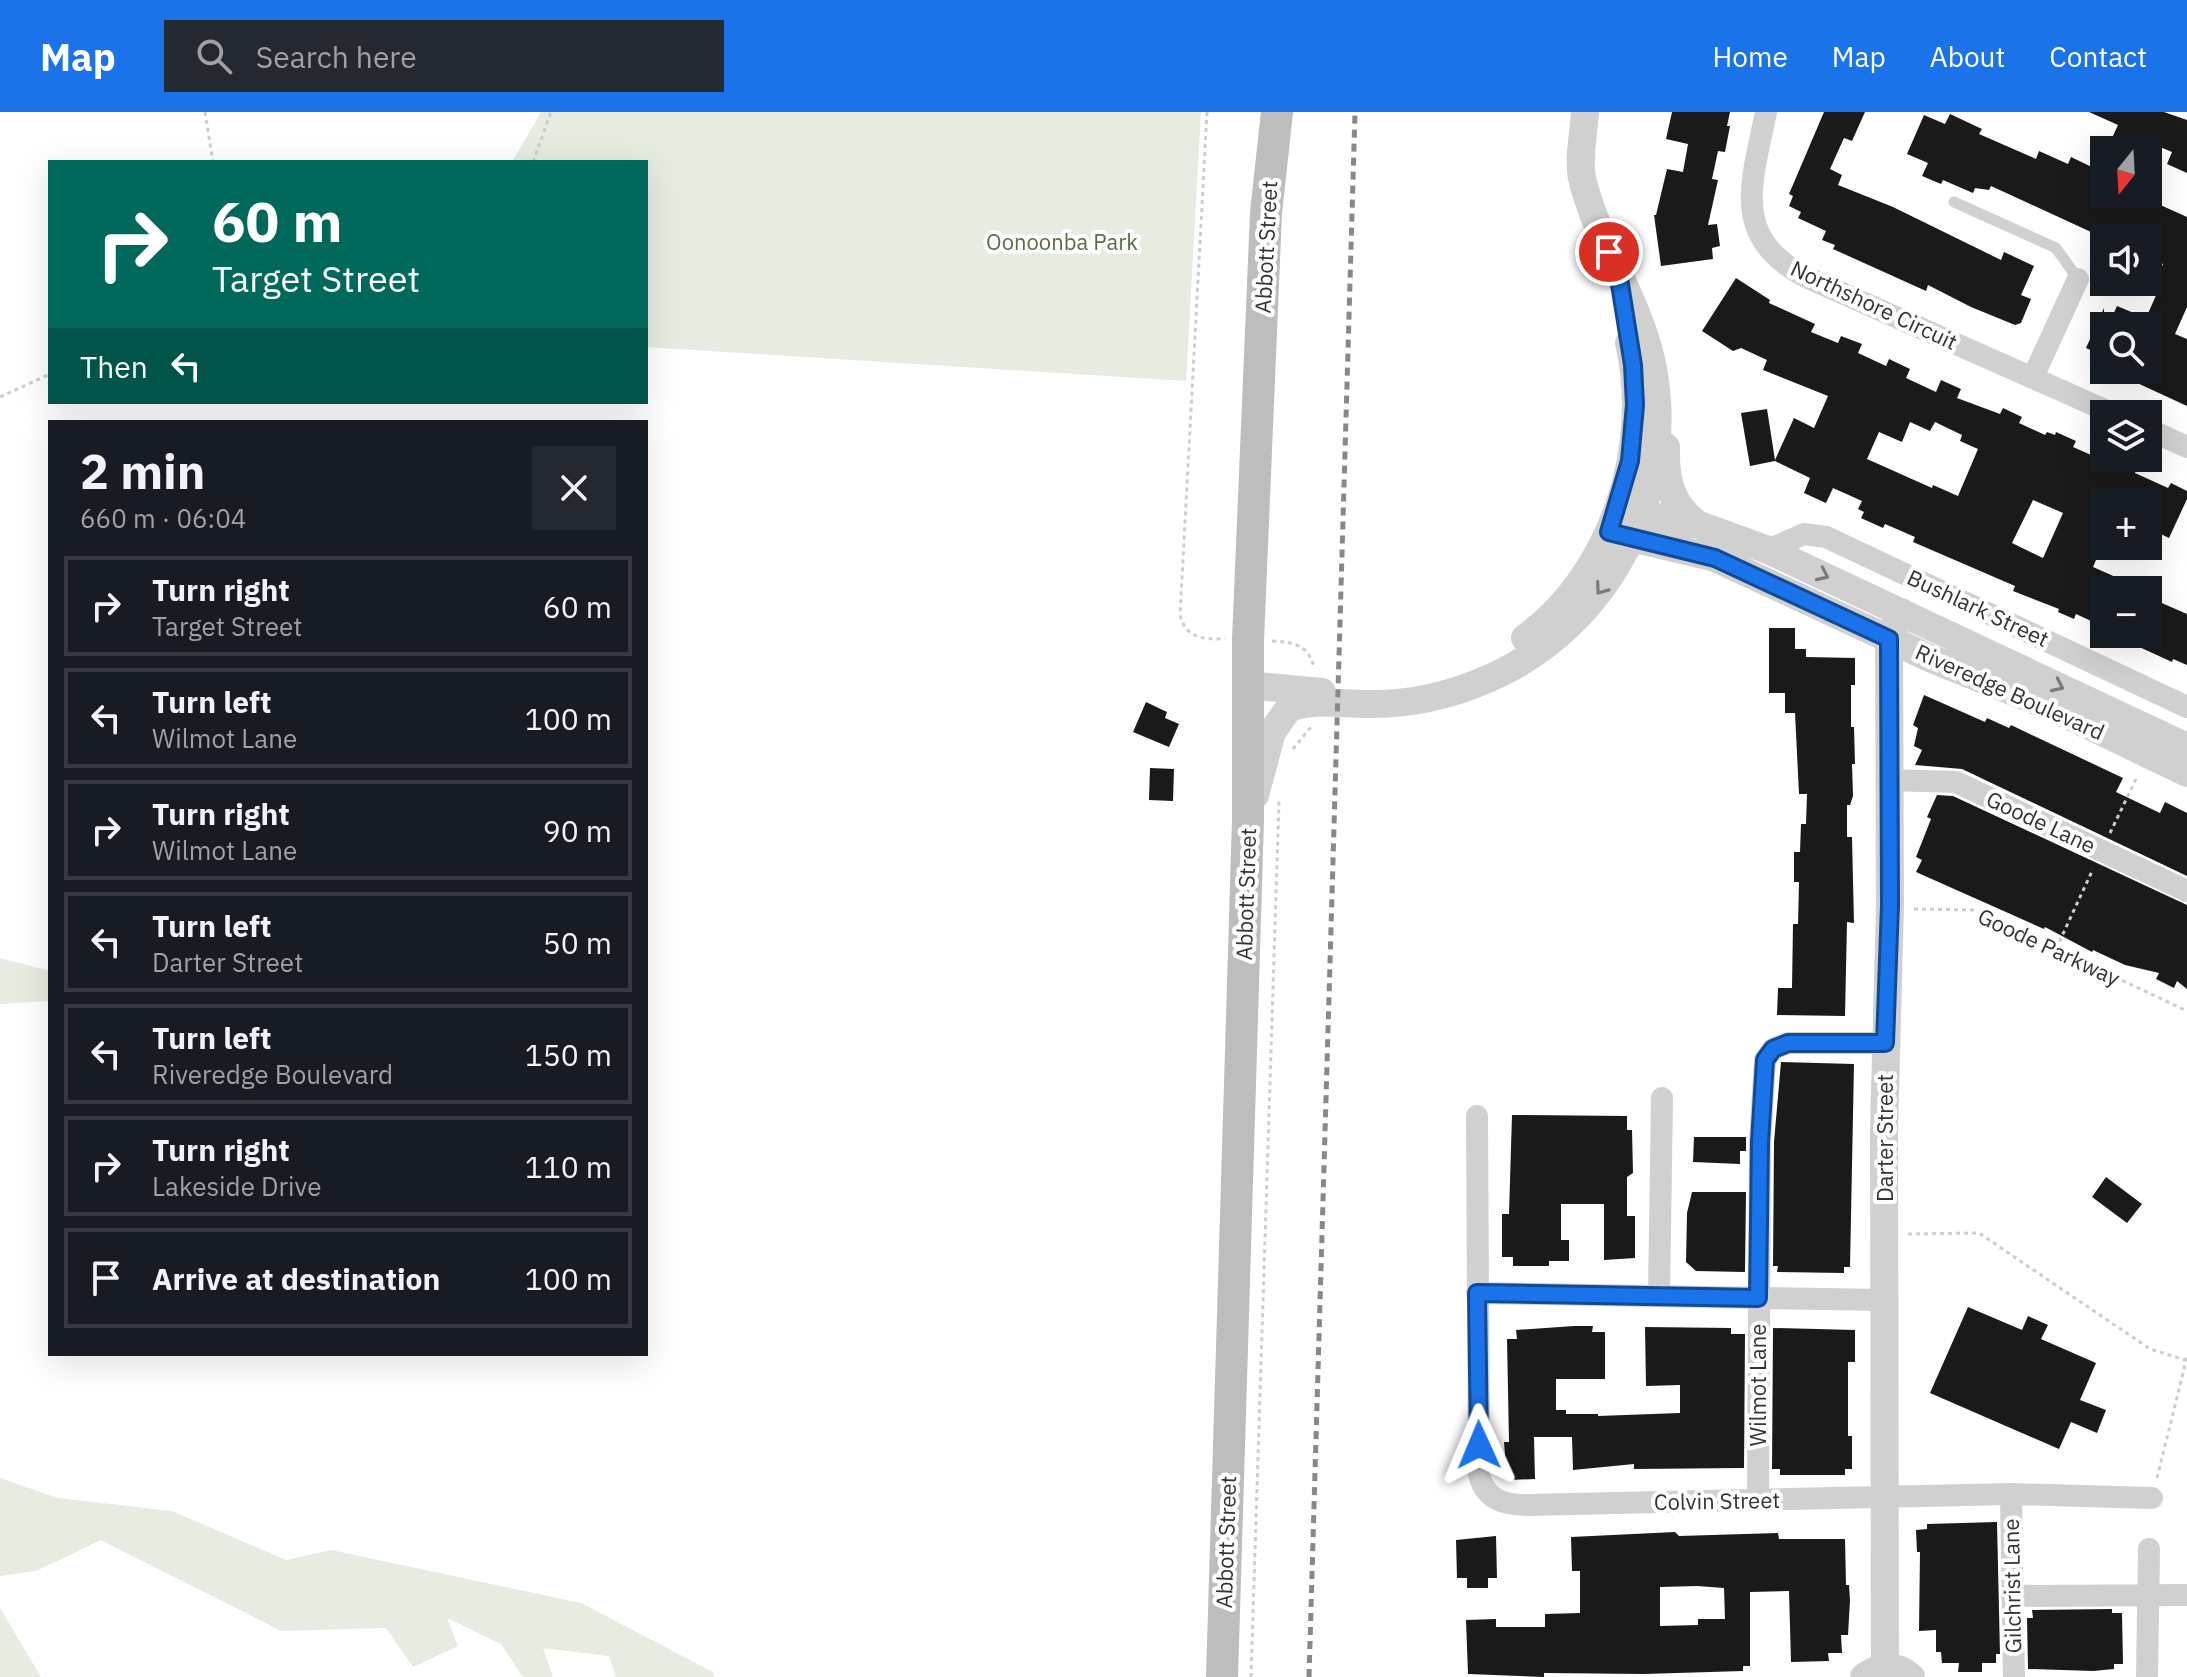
<!DOCTYPE html>
<meta charset="utf-8">
<style>
body{margin:0;font-family:"IBM Plex Sans",sans-serif;background:#242831;color:#f1f3f6;height:100vh;display:flex;flex-direction:column;font-size:30px;white-space:nowrap}
*{box-sizing:border-box;margin:0}
p{font-size:26px;color:#9ea1a6}
.icon{flex:none;width:44px;height:44px;fill:none;stroke:currentColor;stroke-width:2;stroke-linecap:round;stroke-linejoin:round}
.map{position:relative;flex:1;overflow:hidden}
.details{position:absolute;left:48px;top:308px;width:600px;height:936px;display:flex;flex-direction:column;background:#171b24;border-radius:0px;box-shadow:0 8px 32px #0002}
.details>*{flex:none}
.banner{position:absolute;left:48px;top:48px;width:600px;height:244px;border-radius:0px;box-shadow:0 8px 32px #0002;background:#00695c;color:#fff;overflow:hidden}
.needle{width:52px;rotate:198deg}
.tools{position:absolute;left:2090px;top:24px;display:grid;gap:16px}
.tools a{display:grid;place-items:center;width:72px;height:72px;border-radius:0px;background:#171b24;box-shadow:0 8px 32px #0002;font-size:40px}
.pin{position:absolute;display:grid;place-items:center;width:68px;height:68px;color:#fff;margin:-34px;border:4px solid #fff;border-radius:50%;box-shadow:0 2px 8px #0007}
.me{position:absolute;width:88px;margin:-44px;rotate:359deg;stroke-linejoin:round;filter:drop-shadow(0 0 6px #0008)}
.turn{display:flex;align-items:center;gap:28px;height:168px;padding:0 32px;font-size:36px}
.turn .icon{width:104px;height:104px;stroke-width:2.5}
.turn b{display:block;font-size:56px;line-height:68px}
.then{display:flex;align-items:center;height:76px;padding:0 32px;background:#0003;gap:16px;font-size:30px}
.round{display:grid;place-items:center;flex:none;width:84px;height:84px;border-radius:0px;background:#242831}
.overview{display:flex;align-items:center;justify-content:space-between;height:136px;padding:0 32px}
h1{font-size:48px;font-weight:700;line-height:60px}
ul{padding:0;list-style:none}
li{display:flex;align-items:center;gap:24px;height:100px;margin:0 16px 12px;padding:0 16px;border:4px solid #363941;border-radius:0px}
li div{flex:1}
li b{display:block;font-size:30px}
li em{font-style:normal}
header{display:flex;align-items:center;gap:48px;box-sizing:border-box;height:112px;padding:0 40px;background:#1a73e8;color:#fff}
header strong{font-size:38px}
nav{display:flex;gap:44px;margin-inline-start:auto;font-size:28px}
.search{width:560px;height:72px;background:#242831;display:flex;align-items:center;gap:20px;box-sizing:border-box;padding:0 28px;border-radius:0px;color:#9ea1a6;font-size:30px}
.map>svg:first-child{display:block}
.green{fill:#e6ecdf}
.building{fill:#1a1a1a;fill-rule:evenodd}
.lines{fill:none;stroke-linecap:round;stroke-linejoin:round}
.path{stroke:#cdcdcd;stroke-width:3;stroke-dasharray:4 4;stroke-linecap:butt}
.service{stroke:#d0d0d0;stroke-width:11}
.minor{stroke:#d0d0d0;stroke-width:22}
.tertiary{stroke:#d0d0d0;stroke-width:28}
.secondary{stroke:#bdbdbd;stroke-width:32}
.rail{stroke:#888;stroke-width:5;stroke-dasharray:8 6;stroke-linecap:butt}
.oneway{stroke:#7a7a7a}
.route-casing{stroke:#114b97;stroke-width:20}
.route{stroke:#1a73e8;stroke-width:14}
.labels{text-anchor:middle;stroke-width:8;stroke-linejoin:round;paint-order:stroke}
.park-label{font-size:22px;fill:#56703f;stroke:#fff}
.street-label{font-size:22px;fill:#333;stroke:#fff}
</style>
<header>
<strong>Map</strong>
<div class="search"><svg class="icon" aria-label="search" viewBox="0 0 24 24"><circle cx="10" cy="10" r="6"/><path d="M15 15l6 6"/></svg>Search here</div>
<nav><a>Home</a><a>Map</a><a>About</a><a>Contact</a></nav>
</header>
<div class="map">
<svg width="2187" height="1565" viewBox="0 0 2187 1565">
<rect width="100%" height="100%" fill="#fff"/>
<!-- green -->
<path class="green" d="M541,0H1201L1186,269L646,235V50H512Z
M0,846L50,859V889L0,892Z
M0,1366L58,1386L172,1399L286,1448L331,1438L581,1491L713,1560L714,1565H616L609,1544L543,1536L553,1565H523L501,1532L447,1506L458,1534L413,1555L386,1516L281,1519L101,1428L36,1459L0,1464Z
M0,1496L41,1565H0Z"/>
<!-- building -->
<path class="building" d="M1672,0H1730L1727,14H1730L1725,40L1718,39L1712,67L1718,68L1708,113L1717,112L1720,134L1712,136L1713,147L1661,154L1654,103H1656L1667,57L1683,60L1688,32L1666,27Z
M1824,0H1865L1852,29L1844,26L1830,57L1842,63L1838,73L1893,95L2001,148L2004,140L2034,154L2021,183L2031,187L2021,211L2015,213L1971,195L1928,173L1926,179L1833,137L1835,133L1822,128L1826,119L1798,106L1801,100L1789,94L1793,84L1789,82Z
M2089,0H2164L2187,8V61L2167,52L2172,40L2141,27L2137,37L2112,26L2118,13Z
M1950,2L1982,17L1979,22L2036,47L2039,39L2068,52L2071,45L2096,57L2091,67L2104,73V82H2136L2187,105V195L2175,222L2187,227V294L2135,270L2140,258H2148V214H2108L2117,194L2146,206L2161,172L2155,169L2163,152L2148,145V126H2104L1991,74L1989,78L1975,76L1973,81L1943,68L1941,72L1922,64L1928,51L1907,42L1924,3L1945,12Z
M1736,166L1770,188L1769,191L1815,212L1811,220L1838,231L1841,224L1862,232L1858,241L1886,254L1889,247L1910,257L1906,266L1936,280L1941,268L1961,277L1957,286L2000,302L2003,296L2022,305L2019,311L2045,323L2047,320L2055,323L2056,320L2076,329L2073,335L2098,346H2117L2137,355L2135,361L2168,376L2171,371L2187,379V387L2169,426L2148,416V390L2125,382L2122,390H2104V429L2093,455L2145,478H2104V515L2076,502L2074,507L2058,500L2059,497L2013,479L2015,474L1913,430L1915,425L1885,412L1883,416L1861,406L1864,400L1858,397L1862,389L1833,376L1826,391L1804,381L1810,366L1775,349L1750,354L1741,301L1767,297L1775,348L1794,306L1814,316L1828,284L1763,258L1767,248L1741,236L1733,239L1702,219ZM1910,310L1930,319L1935,310L1962,323L1960,329L1978,337L1958,384L1933,373L1932,376L1867,347L1879,320L1902,330ZM2033,388L2063,401L2043,446L2012,431Z
M2104,196V244L2086,236Z
M2148,485L2187,502V553L2173,547L2172,550L2111,522H2148Z
M1769,516H1795V537H1806V545L1855,546V573H1851V615H1854L1855,652H1852L1853,684L1850,693H1847V725H1852L1854,811L1847,810L1845,904L1777,903L1778,876H1792L1793,812H1798L1799,770H1794V740H1800L1801,712H1806L1807,682H1799L1795,601H1785V581H1769Z
M1924,583L1985,610L1987,606L2009,616L2011,613L2123,666L2116,680L2160,701L2165,690L2187,701V764L1962,657L1915,653L1922,638L1914,634L1918,616L1913,613Z
M1146,590L1167,600L1165,606L1179,612L1169,635L1133,620Z
M1150,656L1174,657L1173,689L1149,688Z
M1937,683L1953,684L2187,793V877L2177,869L2174,876L2156,867L2159,861L2125,853L2093,838L2092,840L2045,815L2044,817L1916,760L1922,748L1916,745L1931,707L1927,705Z
M1781,950L1854,952L1850,1155H1844V1161L1777,1160L1778,1154H1773L1774,1030Z
M1512,1003L1627,1004V1018H1632L1633,1061L1627,1065V1104H1635V1146L1604,1148V1092H1561V1128H1569V1149H1549V1154H1513V1145H1502V1102H1509Z
M1694,1025H1746V1039H1740V1052L1693,1050Z
M2106,1065L2142,1092L2127,1111L2092,1085Z
M1692,1080H1746L1745,1160L1696,1159L1686,1150L1687,1101Z
M1968,1195L2022,1218L2028,1204L2048,1213L2041,1227L2096,1251L2080,1288L2106,1298L2097,1321L2071,1310L2059,1337L1930,1281Z
M1574,1214H1593L1592,1220H1605V1267H1556V1298H1566V1302H1598V1304L1680,1301V1273L1646,1274L1645,1215L1731,1216V1222H1745L1744,1356L1634,1357V1352L1573,1358L1572,1325H1534L1535,1367L1510,1368V1358L1506,1357L1504,1330H1509L1507,1227H1517L1516,1218Z
M1773,1216L1855,1218V1250H1848V1324H1852V1357H1845V1363H1780V1357H1772Z
M1997,1410L2000,1542H1996V1551H1982V1560H1958L1959,1551H1942L1941,1540H1936V1518L1919,1519L1920,1440H1917L1916,1418L1927,1417V1412Z
M1675,1420L1679,1424L1778,1421L1779,1427H1845L1846,1473H1849L1850,1488L1848,1523H1841L1842,1541H1828L1829,1549L1791,1550L1789,1479L1750,1480V1554H1743V1559L1644,1562L1544,1561V1565L1468,1562L1466,1508L1496,1507V1515H1545V1502L1580,1501V1459H1572L1571,1425ZM1697,1474L1724,1476L1725,1507H1698V1513L1660,1514V1475Z
M1496,1424L1497,1466H1488V1476H1467V1466H1457L1456,1428Z
M2112,1497V1501H2122L2123,1552H2114V1557L2093,1559L2028,1557L2027,1506H2033L2032,1498Z"/>
<g class="lines">
<!-- path -->
<path class="path" d="M205,0L213,50
M1207,0L1180,503C1186,527 1203,527 1225,527
M533,50L551,0
M0,285L50,262
M1272,529C1294,530 1309,533 1314,556
M1293,637L1311,615
M2110,721L2137,665
M1914,797L1973,798L2187,899
M2056,837L2093,757
M1908,1122L1979,1121L2150,1237L2185,1248
M2157,1366L2187,1245
M1251,1565L1279,689"/>
<!-- service -->
<path class="service" d="M1954,90L2056,136L2078,167"/>
<!-- minor -->
<path class="minor" d="M1766,0C1752,71 1729,126 1808,166L2114,302
M2033,265L2078,167
M2148,317L2187,335
M1768,438L1804,422L1826,425L2187,595
M1888,668L1956,670L2187,779
M1477,1004L1479,1363C1486,1388 1504,1393 1528,1393L2011,1382L2152,1386
M1477,1181L1884,1188
M1659,1183L1662,986
M2011,1382L2014,1565
M1758,1388L1760,1030L1765,948L1773,937L1788,931H1885
M2012,1484L2187,1483
M2147,1565L2149,1437"/>
<!-- tertiary -->
<path class="tertiary" d="M1666,335C1665,368 1671,394 1699,413
M1621,398L1699,413L1768,438L2187,635
M1614,422L1715,446L1932,547L2046,593L2187,661
M1525,526C1613,462 1653,336 1629,231
M1247,573L1322,580
M1255,683L1272,620L1289,596C1315,586 1346,593 1373,592C1413,592 1454,582 1490,566C1611,513 1680,375 1651,247C1636,184 1597,129 1582,66C1578,47 1584,20 1585,0
M1885,1555L1884,1018L1890,793L1889,527L1901,500
M1864,1565C1880,1553 1896,1552 1911,1565"/>
<!-- secondary -->
<path class="secondary" d="M1222,1565L1248,707V528L1266,101L1277,0"/>
<!-- rail -->
<path class="rail" d="M1309,1565L1355,0"/>
</g>
<!-- one-way arrows -->
<defs><path id="oneway-chevron" d="M-2-3.5L2.5 0L-2 3.5" fill="none" stroke-width="1.6" stroke-linecap="round" stroke-linejoin="round" transform="scale(2)"/></defs>
<g class="oneway">
<use href="#oneway-chevron" transform="translate(1823 463) rotate(25)"/>
<use href="#oneway-chevron" transform="translate(1601 477) rotate(126)"/>
<use href="#oneway-chevron" transform="translate(2058 574) rotate(25)"/>
</g>
<g class="lines">
<!-- route casing -->
<g class="route-casing">
<path id="route" d="M1479,1333L1477,1181L1758,1186L1760,1030L1765,948L1773,937L1788,931H1885L1890,793L1889,527L1715,446L1609,420L1630,349L1635,293L1633,253L1619,166L1609,140"/>
</g>
<!-- route -->
<use href="#route" class="route"/>
</g>
<g class="labels">
<!-- park labels -->
<g class="park-label">
<text x="1062" y="138">Oonoonba Park</text>
</g>
<!-- street labels -->
<g class="street-label">
<text transform="translate(1266 135) rotate(-87)" y="8">Abbott Street</text>
<text transform="translate(1874 193) rotate(25)" y="8">Northshore Circuit</text>
<text transform="translate(1978 496) rotate(25)" y="8">Bushlark Street</text>
<text transform="translate(2010 580) rotate(24)" y="8">Riveredge Boulevard</text>
<text transform="translate(2041 710) rotate(25)" y="8">Goode Lane</text>
<text transform="translate(1246 782) rotate(-88)" y="8">Abbott Street</text>
<text transform="translate(2049 835) rotate(25)" y="8">Goode Parkway</text>
<text transform="translate(1885 1026) rotate(-90)" y="8">Darter Street</text>
<text transform="translate(1758 1273) rotate(-90)" y="8">Wilmot Lane</text>
<text transform="translate(1717 1389) rotate(-1)" y="8">Colvin Street</text>
<text transform="translate(1226 1430) rotate(-88)" y="8">Abbott Street</text>
<text transform="translate(2012 1474) rotate(-91)" y="8">Gilchrist Lane</text>
</g>
</g>
</svg>
<div class="tools">
<a><svg class="needle" viewBox="-14 -14 28 28"><path d="M0-13l5 13h-10z" fill="#e53935"/><path d="M0 13l5-13h-10z" fill="#9ea1a6"/></svg></a>
<a><svg class="icon" aria-label="sound" viewBox="0 0 24 24"><path d="M4 9h4l5-4v14l-5-4H4zM17 9q2 3 0 6"/></svg></a>
<a><svg class="icon" aria-label="search" viewBox="0 0 24 24"><circle cx="10" cy="10" r="6"/><path d="M15 15l6 6"/></svg></a>
<a><svg class="icon" aria-label="layers" viewBox="0 0 24 24"><path d="M12 4l9 5-9 5-9-5zM3 14l9 5 9-5"/></svg></a>
<a>+</a>
<a>−</a>
</div>
<div class="pin" style="left:1609px;top:140px;background:#d93025"><svg class="icon" aria-label="arrive" viewBox="0 0 24 24"><path d="M6 21V4h12l-3 4 3 4H6"/></svg></div>
<svg class="me" style="left:1479px;top:1333px" viewBox="-20 -20 40 40"><path d="M0-17L14 15 0 8-14 15z" fill="#1a73e8" stroke="#fff" stroke-width="4"/></svg>
<div class="banner">
<div class="turn"><svg class="icon" aria-label="right" viewBox="0 0 24 24"><path d="M7 20v-9h11M14 6l5 5-5 5"/></svg><div><b>60 m</b>Target Street</div></div>
<div class="then">Then<svg class="icon" aria-label="left" viewBox="0 0 24 24"><path d="M17 20v-9H6M10 6l-5 5 5 5"/></svg></div>
</div>
<section class="details">
<div class="overview"><div><h1>2 min</h1><p>660 m · 06:04</p></div><a class="round"><svg class="icon" aria-label="close" viewBox="0 0 24 24"><path d="M6 6l12 12M18 6L6 18"/></svg></a></div>
<ul>
<li><svg class="icon" aria-label="right" viewBox="0 0 24 24"><path d="M7 20v-9h11M14 6l5 5-5 5"/></svg><div><b>Turn right</b><p>Target Street</p></div><em>60 m</em></li>
<li><svg class="icon" aria-label="left" viewBox="0 0 24 24"><path d="M17 20v-9H6M10 6l-5 5 5 5"/></svg><div><b>Turn left</b><p>Wilmot Lane</p></div><em>100 m</em></li>
<li><svg class="icon" aria-label="right" viewBox="0 0 24 24"><path d="M7 20v-9h11M14 6l5 5-5 5"/></svg><div><b>Turn right</b><p>Wilmot Lane</p></div><em>90 m</em></li>
<li><svg class="icon" aria-label="left" viewBox="0 0 24 24"><path d="M17 20v-9H6M10 6l-5 5 5 5"/></svg><div><b>Turn left</b><p>Darter Street</p></div><em>50 m</em></li>
<li><svg class="icon" aria-label="left" viewBox="0 0 24 24"><path d="M17 20v-9H6M10 6l-5 5 5 5"/></svg><div><b>Turn left</b><p>Riveredge Boulevard</p></div><em>150 m</em></li>
<li><svg class="icon" aria-label="right" viewBox="0 0 24 24"><path d="M7 20v-9h11M14 6l5 5-5 5"/></svg><div><b>Turn right</b><p>Lakeside Drive</p></div><em>110 m</em></li>
<li><svg class="icon" aria-label="arrive" viewBox="0 0 24 24"><path d="M6 21V4h12l-3 4 3 4H6"/></svg><div><b>Arrive at destination</b></div><em>100 m</em></li>
</ul>
</section>
</div>
